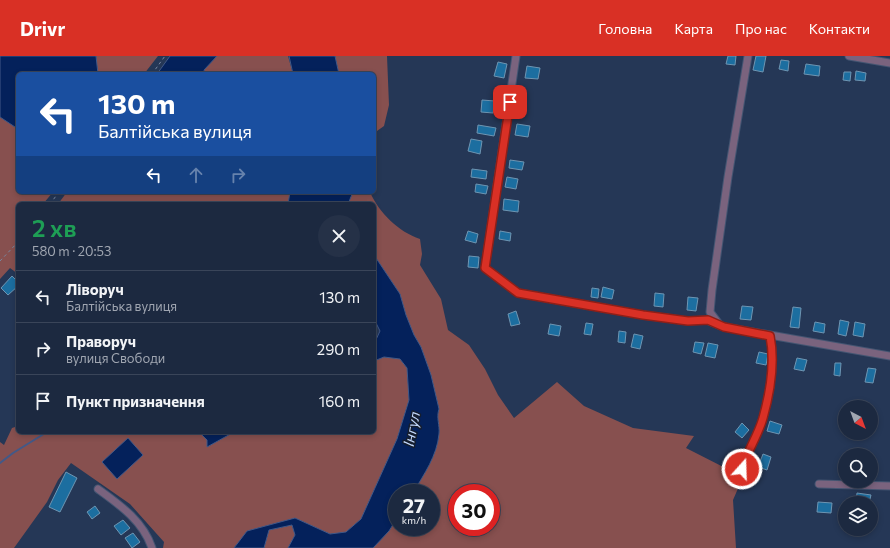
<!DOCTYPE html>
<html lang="uk">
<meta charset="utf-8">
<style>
body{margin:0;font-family:Commissioner,sans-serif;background:#253147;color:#f1f3f6;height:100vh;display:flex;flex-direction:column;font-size:15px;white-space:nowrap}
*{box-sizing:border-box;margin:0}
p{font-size:13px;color:#a0a6b1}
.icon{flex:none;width:22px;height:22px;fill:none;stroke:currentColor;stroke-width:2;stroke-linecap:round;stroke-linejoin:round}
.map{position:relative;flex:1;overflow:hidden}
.sheet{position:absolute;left:16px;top:146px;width:360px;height:232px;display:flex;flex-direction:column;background:#1c2940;border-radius:6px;box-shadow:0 2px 6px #0003,0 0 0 1px #3a4559}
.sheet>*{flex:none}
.hud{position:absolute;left:16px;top:16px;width:360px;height:122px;border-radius:6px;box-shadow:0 2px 6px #0003,0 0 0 1px #3a4559;background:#1a4fa0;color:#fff;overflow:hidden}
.needle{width:26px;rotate:139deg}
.controls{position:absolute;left:838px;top:344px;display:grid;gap:8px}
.controls a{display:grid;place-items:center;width:40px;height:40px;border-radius:50%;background:#1c2940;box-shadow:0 2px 6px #0003,0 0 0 1px #3a4559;font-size:20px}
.speed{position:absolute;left:388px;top:428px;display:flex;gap:8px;font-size:20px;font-weight:700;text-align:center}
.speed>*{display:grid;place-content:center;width:52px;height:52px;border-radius:50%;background:#1c2940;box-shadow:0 2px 6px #0003,0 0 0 1px #3a4559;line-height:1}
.speed small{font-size:10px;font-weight:400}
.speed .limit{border:6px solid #d22;background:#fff;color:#111}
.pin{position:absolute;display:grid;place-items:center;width:34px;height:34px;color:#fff;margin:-17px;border-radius:8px;box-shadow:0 2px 6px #0006}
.me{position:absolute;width:44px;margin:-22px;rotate:20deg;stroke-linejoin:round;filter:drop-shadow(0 0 3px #0008)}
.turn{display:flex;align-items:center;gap:14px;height:84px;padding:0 16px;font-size:18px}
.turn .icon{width:52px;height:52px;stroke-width:2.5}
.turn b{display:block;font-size:28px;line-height:34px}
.lanes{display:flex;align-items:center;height:38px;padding:0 16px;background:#0003;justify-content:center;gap:20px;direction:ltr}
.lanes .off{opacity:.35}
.round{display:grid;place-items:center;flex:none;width:42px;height:42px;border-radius:21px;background:#253147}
.summary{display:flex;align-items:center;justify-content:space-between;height:68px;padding:0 16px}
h1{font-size:24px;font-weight:600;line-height:30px;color:#1e9e55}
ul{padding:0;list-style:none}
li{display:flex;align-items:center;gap:12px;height:52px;padding:0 16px;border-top:1px solid #3a4559}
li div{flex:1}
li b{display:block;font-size:15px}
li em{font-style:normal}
header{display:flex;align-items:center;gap:24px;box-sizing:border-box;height:56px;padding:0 20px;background:#d93025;color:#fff}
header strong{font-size:19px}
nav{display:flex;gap:22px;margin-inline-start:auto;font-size:14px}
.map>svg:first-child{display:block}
.green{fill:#87504f;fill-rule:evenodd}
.water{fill:#04215b;stroke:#425988}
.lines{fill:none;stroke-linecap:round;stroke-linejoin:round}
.stream{stroke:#425988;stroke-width:2}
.building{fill:#1c6ea0;stroke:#6e95b2}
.minor-casing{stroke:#445572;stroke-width:9}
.path{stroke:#7887a0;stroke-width:1;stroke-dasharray:3 3;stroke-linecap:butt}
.minor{stroke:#7a637e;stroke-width:7}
.route-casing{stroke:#8d1f18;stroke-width:10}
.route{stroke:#d93025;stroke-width:7}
.labels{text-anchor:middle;stroke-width:3;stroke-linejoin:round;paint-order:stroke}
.water-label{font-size:15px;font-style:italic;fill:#c2d7fb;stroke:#161e2d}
</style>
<header>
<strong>Drivr</strong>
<nav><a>Головна</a><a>Карта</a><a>Про нас</a><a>Контакти</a></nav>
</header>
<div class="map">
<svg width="890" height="492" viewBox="0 0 890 492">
<rect width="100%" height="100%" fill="#253756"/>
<!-- green -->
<path class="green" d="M96,0H158L144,18H98Z
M217,0H288L293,18H205L204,14Z
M335,0H387L389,49L384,70L377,75L374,81V18H339Z
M0,61L18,73V136H53L43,148H18V218L10,212L0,223Z
M67,136H290L288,148H58Z
M353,136H370C379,157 399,176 420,183L422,198L420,209L441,243L448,274L469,289L485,313L498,339L514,362L557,326L584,350L633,372L694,380L686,392L743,421L733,444L736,492H373L389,475L397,462V471H431V437H413C424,418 437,400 439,378C440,369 436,362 439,353L431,319L421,291L414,279L406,259L400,238L374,199V148H348ZM457,437H491V471H457Z
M384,301L400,303L407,312L409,344L397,383L361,463L346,476L330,478L295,462L236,489L234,492H163L164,486L130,448L71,407L58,424L47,446L14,492H0V386L4,389L12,372L18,370V376H202L200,377L207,384V391L234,376H374V305Z
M292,469L295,479L288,492H264L269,474Z"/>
<!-- water -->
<path class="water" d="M0,0H96L98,18H18V73L0,61Z
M170,0H217L204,14L205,18H157Z
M289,0H335L339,18H293Z
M290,136H353L348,148H288Z
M374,199L400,238L406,259L414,279L421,291L431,319L439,353C436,362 440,369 439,378C437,400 424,418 413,437H397V462L389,475L373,492H288L295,479L292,469L269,474L264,492H234L247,475L295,462L330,478L346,476L361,463L397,383L409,344L407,312L400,303L384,301L374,305V288L380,275L374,263Z
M202,376H234L207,391V384L200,377Z
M128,382L143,399L117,423L102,406Z"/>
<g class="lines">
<!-- stream -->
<path class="stream" d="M0,407L13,397L47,376"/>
</g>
<!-- building -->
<path class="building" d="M728,0H736L735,9L726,8Z
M756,0H766L763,16L753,14Z
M781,4L789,5L788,15L779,13Z
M498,6L507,8L504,22L494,20Z
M806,8L820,10L819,20L804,18Z
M527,10L540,12L538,23L525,22Z
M856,15L866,17L865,25L855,24Z
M844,16H851L850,25L843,24Z
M482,44L495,45L493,57L481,56Z
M517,68L530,70L528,81L515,79Z
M478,69L496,72L494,80L477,77Z
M471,83L482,85L480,98L468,95Z
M510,104L524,106L522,114L509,112Z
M472,113L487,115L486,123L471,121Z
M507,121L518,123L516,133L505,131Z
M476,128L488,130L486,138L475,136Z
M504,143L519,145L518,156L503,154Z
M468,175L478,178L476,187L465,184Z
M500,175L511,177L510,185L499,183Z
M469,200L479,201L478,212L468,211Z
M12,220L18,226V230L8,239L1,232Z
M603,231L614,234L612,243L601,241Z
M592,232L599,233L598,242L591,241Z
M655,237L664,238L663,251L654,250Z
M688,241L698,242L696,255L687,254Z
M742,250L753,251L751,264L740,263Z
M793,251L801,252L799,272L790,271Z
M516,255L520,268L511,270L508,258Z
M840,264L849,266L846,280L838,278Z
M815,266L825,268L824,277L813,275Z
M855,266L865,268L863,281L853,279Z
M586,267L593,268L591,279L584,278Z
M550,268L561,270L559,280L548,278Z
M619,275L626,276L625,287L618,286Z
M634,278L643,280L640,293L631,291Z
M695,286L704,287L701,298L693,296Z
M708,287L718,289L715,302L705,300Z
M759,296L768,298L766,309L756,307Z
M797,302L807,304L804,315L794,313Z
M835,307H841L840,320L834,319Z
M868,312L876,313L873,327L865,326Z
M770,365L782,369L779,378L767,375Z
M742,367L749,374L742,382L735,376Z
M763,398L771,401L767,414L758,411Z
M66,416L77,422L60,456L49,451Z
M857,437L871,439L869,447H856Z
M818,446L832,447L831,457L817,456Z
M95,450L100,457L92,463L87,456Z
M123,464L130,472L121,479L114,470Z
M133,477L140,486L132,492L125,482Z"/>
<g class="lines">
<!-- minor casing -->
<g class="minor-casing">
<path id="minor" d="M516,0L485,212L518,237L643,259L688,265L707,264L724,271L890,300
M849,0L890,7
M719,268L710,256L712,234L728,121L748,0
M742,413C747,395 758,380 763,362C770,337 775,305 770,280
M819,428L890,430
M98,433C120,449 143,465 152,492"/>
</g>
<!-- path -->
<path class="path" d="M152,18L165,0
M50,148L59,136
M0,205L18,186"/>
<!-- minor -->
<use href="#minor" class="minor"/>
</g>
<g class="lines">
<!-- route casing -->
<g class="route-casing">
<path id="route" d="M510,46L485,212L518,237L643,259L688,265L708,264L724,271L770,280C775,305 770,337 763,362C758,380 747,395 742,413"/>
</g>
<!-- route -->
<use href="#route" class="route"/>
</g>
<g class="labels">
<!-- water labels -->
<g class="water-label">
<text transform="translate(412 373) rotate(-79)" y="5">Інгул</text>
</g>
</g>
</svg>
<div class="controls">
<a><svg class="needle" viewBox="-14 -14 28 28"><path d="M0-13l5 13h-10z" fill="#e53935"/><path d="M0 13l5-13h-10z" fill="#a0a6b1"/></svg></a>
<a><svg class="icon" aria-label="search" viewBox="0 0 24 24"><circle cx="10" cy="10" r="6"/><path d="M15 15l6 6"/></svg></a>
<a><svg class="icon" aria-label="layers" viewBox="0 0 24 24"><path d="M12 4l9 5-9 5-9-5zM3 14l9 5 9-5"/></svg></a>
</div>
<div class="speed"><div>27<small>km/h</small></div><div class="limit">30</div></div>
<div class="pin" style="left:510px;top:46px;background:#d93025"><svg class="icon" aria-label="arrive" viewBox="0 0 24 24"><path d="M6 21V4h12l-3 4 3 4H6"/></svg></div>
<svg class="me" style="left:742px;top:413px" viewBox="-20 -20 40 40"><circle r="17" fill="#d93025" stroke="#fff" stroke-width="3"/><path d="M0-11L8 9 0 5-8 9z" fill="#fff"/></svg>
<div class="hud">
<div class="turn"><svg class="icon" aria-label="left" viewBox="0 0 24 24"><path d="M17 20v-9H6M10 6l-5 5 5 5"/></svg><div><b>130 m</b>Балтійська вулиця</div></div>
<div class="lanes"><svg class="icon" aria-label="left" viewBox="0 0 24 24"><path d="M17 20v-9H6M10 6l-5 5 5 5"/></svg><svg class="icon off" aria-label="ahead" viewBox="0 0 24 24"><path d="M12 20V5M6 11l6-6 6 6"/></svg><svg class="icon off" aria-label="right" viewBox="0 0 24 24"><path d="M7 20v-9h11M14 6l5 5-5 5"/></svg></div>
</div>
<section class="sheet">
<div class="summary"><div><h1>2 хв</h1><p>580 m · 20:53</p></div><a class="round"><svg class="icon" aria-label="close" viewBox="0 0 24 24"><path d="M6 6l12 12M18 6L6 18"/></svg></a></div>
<ul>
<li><svg class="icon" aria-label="left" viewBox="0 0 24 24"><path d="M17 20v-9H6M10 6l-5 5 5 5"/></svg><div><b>Ліворуч</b><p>Балтійська вулиця</p></div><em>130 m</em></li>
<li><svg class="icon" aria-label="right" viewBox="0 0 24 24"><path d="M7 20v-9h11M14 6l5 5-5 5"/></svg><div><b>Праворуч</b><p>вулиця Свободи</p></div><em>290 m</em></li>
<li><svg class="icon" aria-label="arrive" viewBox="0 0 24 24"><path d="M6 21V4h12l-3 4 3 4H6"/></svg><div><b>Пункт призначення</b></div><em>160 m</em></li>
</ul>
</section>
</div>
